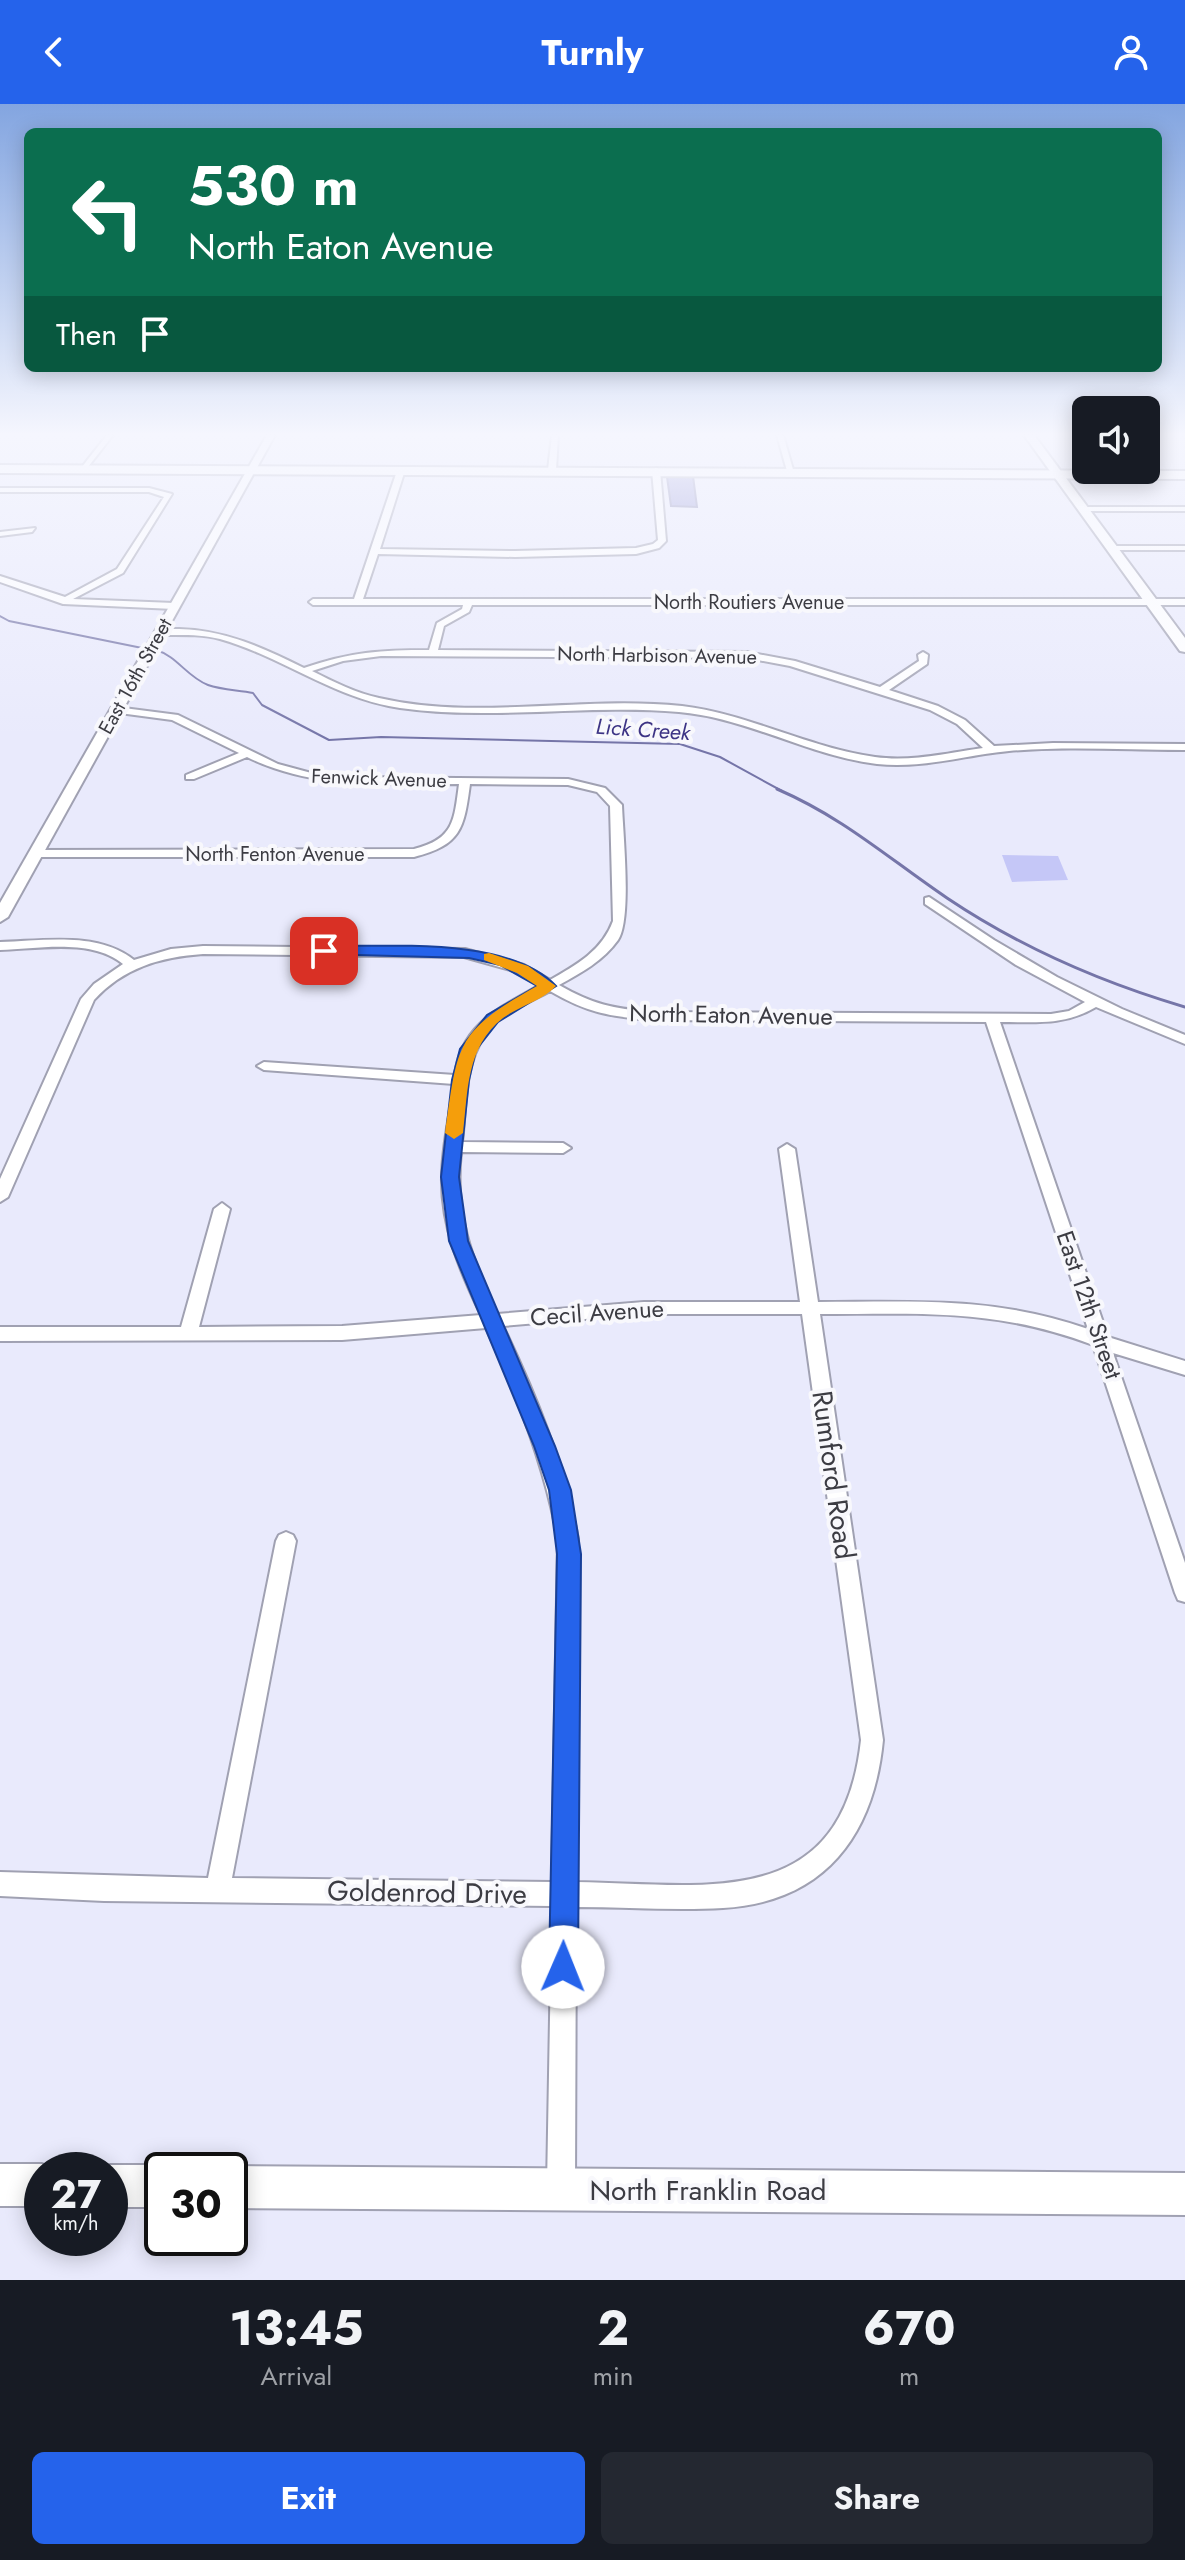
<!DOCTYPE html>
<style>
body{margin:0;font-family:Jost,sans-serif;background:#242831;color:#f1f3f6;height:100vh;display:flex;flex-direction:column;font-size:30px;white-space:nowrap}
*{box-sizing:border-box;margin:0}
p{font-size:26px;color:#9ea1a6}
.icon{flex:none;width:44px;height:44px;fill:none;stroke:currentColor;stroke-width:2;stroke-linecap:round;stroke-linejoin:round}
.map{position:relative;height:2176px;overflow:hidden}
.drawer{display:flex;flex-direction:column;background:#171b24;flex:1}
.drawer>*{flex:none}
.banner{position:absolute;left:24px;top:24px;width:1138px;height:244px;border-radius:12px;box-shadow:0 4px 20px #0003;background:#0b6e4f;color:#fff;overflow:hidden}
.buttons{position:absolute;left:1072px;top:292px;display:grid;gap:16px}
.buttons a{display:grid;place-items:center;width:88px;height:88px;border-radius:12px;background:#171b24;box-shadow:0 4px 20px #0003;font-size:40px}
.speed{position:absolute;left:24px;top:2048px;display:flex;gap:16px;font-size:40px;font-weight:700;text-align:center}
.speed>*{display:grid;place-content:center;width:104px;height:104px;border-radius:50%;background:#171b24;box-shadow:0 4px 20px #0003;line-height:1}
.speed small{font-size:20px;font-weight:400}
.speed .limit{border:4px solid #111;border-radius:12px;background:#fff;color:#111}
.pin{position:absolute;display:grid;place-items:center;width:68px;height:68px;color:#fff;margin:-34px;border-radius:16px;box-shadow:0 4px 12px #0006}
.me{position:absolute;width:88px;margin:-44px;rotate:1deg;stroke-linejoin:round;filter:drop-shadow(0 0 6px #0008)}
.turn{display:flex;align-items:center;gap:28px;height:168px;padding:0 32px;font-size:36px}
.turn .icon{width:104px;height:104px;stroke-width:2.5}
.turn b{display:block;font-size:56px;line-height:68px}
.then{display:flex;align-items:center;height:76px;padding:0 32px;background:#0003;gap:16px;font-size:30px}
.eta{display:flex;justify-content:space-evenly;align-items:center;height:136px;text-align:center}
.eta b{font-size:48px;font-weight:700;line-height:56px}
.cta{display:flex;gap:16px;margin-top:auto;padding:16px 32px}
.cta a{flex:1;height:92px;border-radius:12px;background:#2563eb;color:#fff;font-size:32px;font-weight:700;line-height:92px;text-align:center}
.cta a+a{background:#242831;color:#f1f3f6}
header{display:flex;justify-content:space-between;align-items:center;height:104px;padding:0 32px;background:#2563eb;color:#fff;font-size:36px;font-weight:700}
.map>svg:first-child{display:block}
.green{fill:#c5c7f7}
.water{fill:#8d8ed3;stroke:#7575a8;stroke-width:2}
.lines{fill:none;stroke-linecap:round;stroke-linejoin:round}
.stream-far1{stroke:#7575a8;stroke-width:2}
.stream{stroke:#7575a8;stroke-width:3}
.minor-casing{stroke:#a0a1b2;stroke-width:4}
.tertiary-casing{stroke:#a0a1b2;stroke-width:4}
.secondary-casing{stroke:#a0a1b2;stroke-width:4}
.primary-casing{stroke:#a0a1b2;stroke-width:4}
.minor{fill:#fff;fill-rule:evenodd}
.tertiary{fill:#fff;fill-rule:evenodd}
.secondary{fill:#fff;fill-rule:evenodd}
.primary{fill:#fff;fill-rule:evenodd}
.route{fill:#2563eb;stroke:#184099;stroke-width:2}
.slow{fill:#f59e0b}
.labels{text-anchor:middle;stroke-width:8;stroke-linejoin:round;paint-order:stroke}
.far-street-label{font-size:20px;fill:#3c3c43;stroke:#f8f8fc}
.far-water-label{font-size:22px;font-style:italic;fill:#3d3485;stroke:#f8f8fc}
.street-label{font-size:24px;fill:#3c3c43;stroke:#f8f8fc}
.near-street-label{font-size:28px;fill:#3c3c43;stroke:#f8f8fc}
</style>
<header><svg class="icon" aria-label="back" viewBox="0 0 24 24"><path d="M15 5l-7 7 7 7"/></svg>Turnly<svg class="icon" aria-label="person" viewBox="0 0 24 24"><circle cx="12" cy="8" r="4"/><path d="M4 21q1-7 8-7t8 7"/></svg></header>
<div class="map">
<svg width="1185" height="2176" viewBox="0 0 1185 2176">
<rect width="100%" height="100%" fill="#e9eafc"/>
<!-- green -->
<path class="green" d="M1002,751L1058,752L1068,776L1012,778Z"/>
<!-- water -->
<path class="water" d="M693,372L697,403L671,402L667,373Z"/>
<g class="lines">
<!-- stream-far1 -->
<path class="stream-far1" d="M0,512L9,517L147,545
M156,546C177,552 187,573 208,581C222,586 239,586 253,589L262,601L329,636L381,633L680,640L720,653L782,687"/>
<!-- stream -->
<path class="stream" d="M777,685C844,714 888,754 947,794C1020,843 1100,878 1185,903"/>
<!-- minor casing -->
<g class="minor-casing">
<path id="minor" d="M107,331H113L84,368H78Z
M552,331H558L556,366L552,368L548,366Z
M777,331H783L794,369L787,367Z
M398,364L405,366L380,445L515,447L636,444L653,440L658,436L652,366L656,364L660,366L666,437L659,444L636,450L515,453L378,450L363,495H1185V501H472L469,508L444,522L438,546L747,548L795,557L880,583L919,557L918,551L923,548L928,551L927,560L889,586L938,602L965,616L994,642L1053,639L1185,640V646C1127,646 1068,642 1009,647C966,651 922,665 877,660C809,652 748,614 679,608C586,600 493,617 400,604C335,595 283,553 220,535C201,530 180,531 160,531L155,528C162,524 171,525 179,525C225,526 264,544 304,564C350,548 381,546 429,546L437,519L462,505L463,501H313L309,498L313,495H354ZM381,552L747,554L790,562L930,606L957,620L983,644C948,649 911,658 875,653C809,644 749,610 682,602C582,591 478,617 379,594C356,589 334,578 312,567L343,557Z
M0,384H149L172,390L123,469L73,495L174,499L179,502L174,505L63,500L0,478V472L65,493L117,465L164,393L149,388H0Z
M1080,403H1185V407H1083Z
M35,424L32,428L0,432V428Z
M1112,442H1185V446H1109L1108,444Z
M116,603L178,611L278,660L315,670L354,673L568,675L605,684L622,701C623,730 632,816 618,836C603,857 581,869 559,881C594,901 612,904 651,908L1051,910L1069,907L1085,898L1016,861L925,800V794L929,793L994,836L1057,873L1122,905L1185,931V940L1096,903C1064,922 1036,918 1000,918L1108,1233L1185,1257V1271L1113,1249L1185,1459V1498L1178,1496L1175,1489L1093,1241C996,1204 920,1210 820,1210L883,1636C874,1731 825,1798 723,1804C675,1807 625,1803 576,1803L575,2083L571,2093L561,2097L551,2093L547,2083L552,1802L104,1797L0,1792V1768L208,1774L276,1437L279,1431L286,1428L293,1431L296,1437L232,1774L552,1778L558,1435C544,1361 518,1292 486,1224L342,1236L0,1237V1223H181L214,1105L222,1099L230,1105L199,1223L342,1222L481,1211C460,1167 441,1123 442,1073C442,1042 450,1011 454,980L264,966L257,962L264,958L455,971C461,920 500,904 540,881L514,867L464,853L203,850C160,853 123,864 94,896L8,1093L0,1098V1075L81,895L94,880L123,860C91,834 38,845 0,846V838C43,837 98,827 134,856L171,845L203,842L465,845L524,861L550,876C576,861 602,847 613,817L610,702L597,688L568,681L470,680C464,725 461,741 414,753H31V747L35,746L414,745C454,735 454,717 459,680C387,680 314,686 247,653L194,675H186V671L239,649L172,616L112,608V604ZM550,887C588,909 608,912 651,916L986,918L1088,1225C995,1192 913,1198 818,1198L795,1045L787,1040L779,1045L800,1198H644L497,1210C472,1156 454,1109 461,1048L563,1049L571,1044L563,1039L462,1038C467,997 463,950 495,919C509,906 532,897 550,887ZM644,1210H802L861,1636C842,1809 707,1780 576,1778L578,1435C564,1360 536,1291 503,1222Z"/>
</g>
<!-- tertiary casing -->
<g class="tertiary-casing">
<path id="tertiary" d="M267,331H275L8,813L0,818V799Z"/>
</g>
<!-- secondary casing -->
<g class="secondary-casing">
<path id="secondary" d="M1024,331H1034L1185,534V548L1180,547Z
M0,2060H42L56,2066H42V2102H0Z
M110,2061H162L174,2066H162V2103H110V2066H98Z
M230,2062L1185,2069V2111L230,2104V2066H221Z"/>
</g>
<!-- primary casing -->
<g class="primary-casing">
<path id="primary" d="M0,361L1185,367V375L0,369Z"/>
</g>
<!-- minor -->
<use href="#minor" class="minor"/>
<!-- tertiary -->
<use href="#tertiary" class="tertiary"/>
<!-- secondary -->
<use href="#secondary" class="secondary"/>
<!-- primary -->
<use href="#primary" class="primary"/>
</g>
<!-- sky -->
<linearGradient id="sky" x2="0" y2="1"><stop stop-color="#83a5e0"/><stop offset="0.52" stop-color="#f5f6fe"/><stop offset="1" stop-color="#f5f6fe" stop-opacity="0"/></linearGradient>
<rect width="1185" height="635" fill="url(#sky)"/>
<!-- route -->
<path class="route" d="M324,842C389,843 508,832 556,882L498,918L476,946L469,976L459,1073L468,1137L555,1342L571,1386L581,1450L578,1863L574,1874L563,1878L553,1874L549,1863L557,1450L549,1386L534,1342L449,1137L441,1073L452,976L460,945L487,911L537,882L500,861L469,854L319,850V844Z"/>
<!-- slow -->
<path class="slow" d="M489,849L528,862L556,882C542,897 519,902 503,914C466,943 468,987 463,1029L454,1035L445,1029C458,939 455,928 537,882L517,869L484,856V850Z"/>
<g class="labels">
<!-- far-street labels -->
<g class="far-street-label">
<text x="749" y="505">North Routiers Avenue</text>
<text transform="translate(657 551) rotate(1)" y="7">North Harbison Avenue</text>
<text transform="translate(135 572) rotate(-61)" y="7">East 16th Street</text>
<text transform="translate(379 674) rotate(2)" y="7">Fenwick Avenue</text>
<text x="275" y="757">North Fenton Avenue</text>
</g>
<!-- far-water labels -->
<g class="far-water-label">
<text transform="translate(643 625) rotate(4)" y="8">Lick Creek</text>
</g>
<!-- street labels -->
<g class="street-label">
<text transform="translate(731 911) rotate(1)" y="8">North Eaton Avenue</text>
<text transform="translate(1089 1201) rotate(71)" y="8">East 12th Street</text>
<text transform="translate(597 1209) rotate(-4)" y="8">Cecil Avenue</text>
</g>
<!-- near-street labels -->
<g class="near-street-label">
<text transform="translate(834 1371) rotate(82)" y="10">Rumford Road</text>
<text transform="translate(427 1788) rotate(1)" y="10">Goldenrod Drive</text>
<text x="708" y="2096">North Franklin Road</text>
</g>
</g>
</svg>
<div class="buttons">
<a><svg class="icon" aria-label="sound" viewBox="0 0 24 24"><path d="M4 9h4l5-4v14l-5-4H4zM17 9q2 3 0 6"/></svg></a>
</div>
<div class="speed"><div>27<small>km/h</small></div><div class="limit">30</div></div>
<div class="pin" style="left:324px;top:847px;background:#d93025"><svg class="icon" aria-label="arrive" viewBox="0 0 24 24"><path d="M6 21V4h12l-3 4 3 4H6"/></svg></div>
<svg class="me" style="left:563px;top:1863px" viewBox="-20 -20 40 40"><circle r="19" fill="#fff"/><path d="M0-13L10 11 0 6-10 11z" fill="#2563eb"/></svg>
<div class="banner">
<div class="turn"><svg class="icon" aria-label="left" viewBox="0 0 24 24"><path d="M17 20v-9H6M10 6l-5 5 5 5"/></svg><div><b>530 m</b>North Eaton Avenue</div></div>
<div class="then">Then<svg class="icon" aria-label="arrive" viewBox="0 0 24 24"><path d="M6 21V4h12l-3 4 3 4H6"/></svg></div>
</div>
</div>
<section class="drawer">
<div class="eta">
<div><b>13:45</b><p>Arrival</p></div>
<div><b>2</b><p>min</p></div>
<div><b>670</b><p>m</p></div>
</div>
<div class="cta"><a>Exit</a><a>Share</a></div>
</section>
